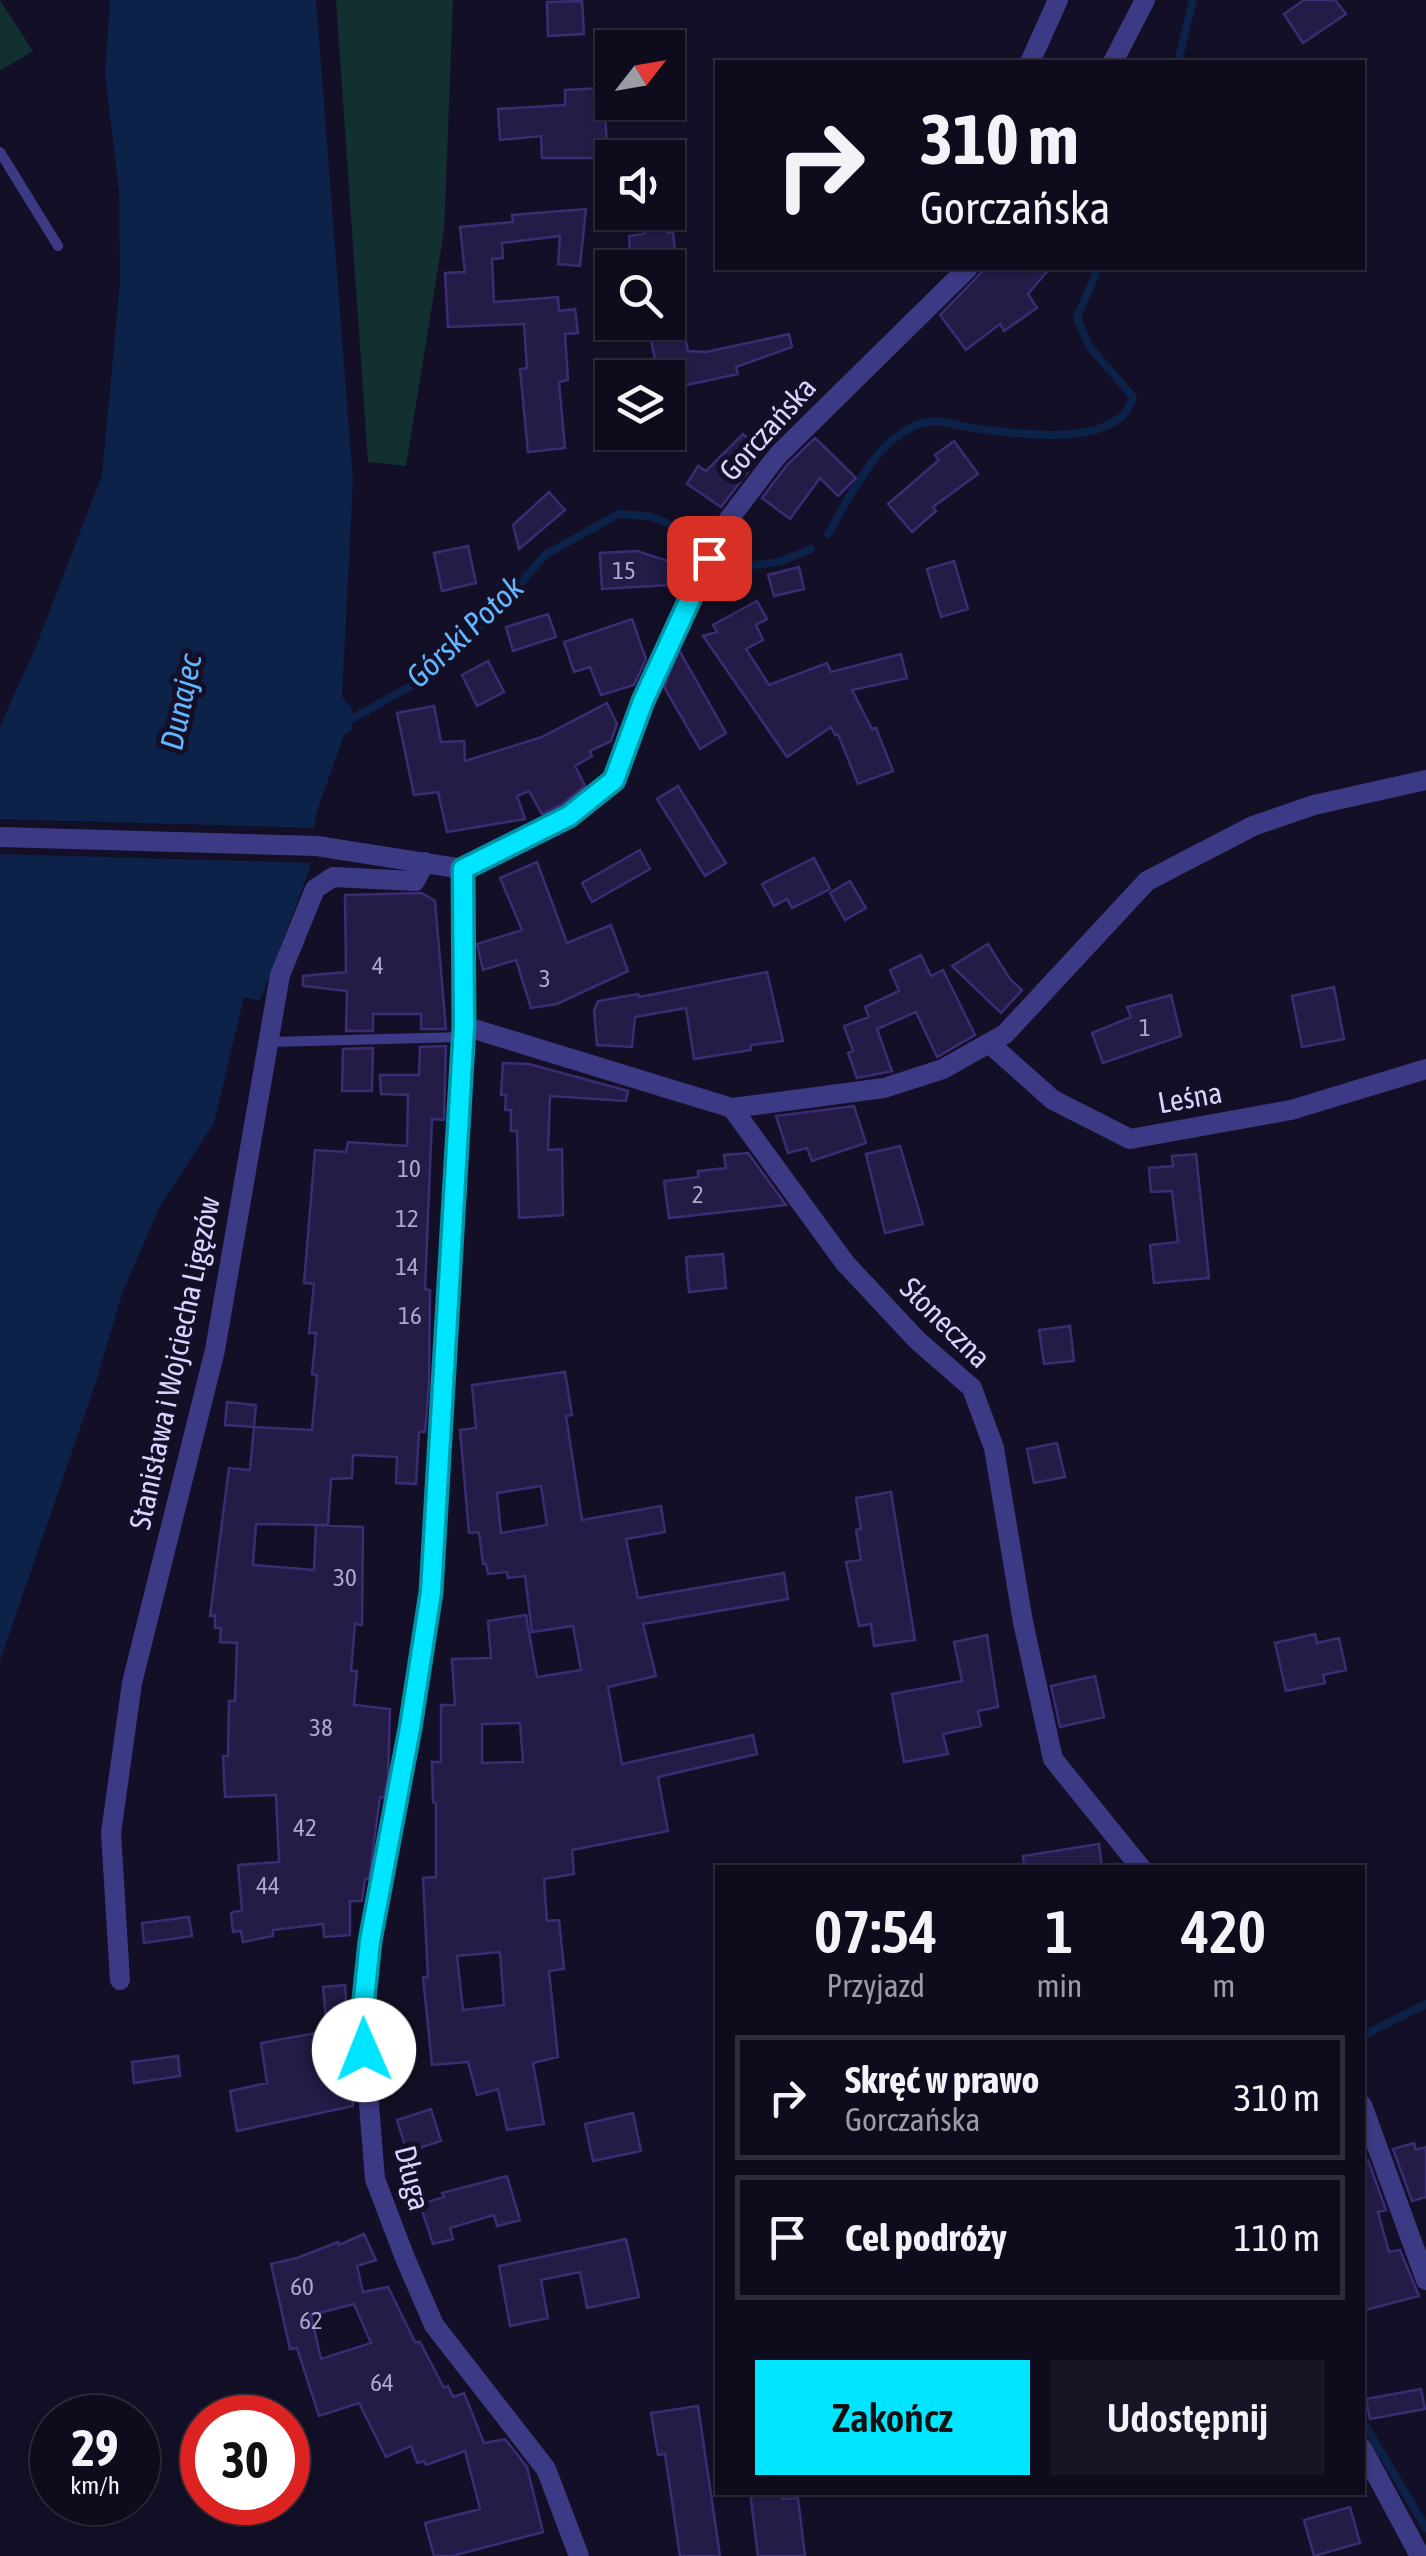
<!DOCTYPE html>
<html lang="pl">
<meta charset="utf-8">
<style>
body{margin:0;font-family:"Asap Condensed",sans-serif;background:#171425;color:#f1f3f6;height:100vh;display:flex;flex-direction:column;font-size:38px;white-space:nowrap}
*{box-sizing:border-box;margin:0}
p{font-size:32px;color:#9b9ba3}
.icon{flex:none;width:55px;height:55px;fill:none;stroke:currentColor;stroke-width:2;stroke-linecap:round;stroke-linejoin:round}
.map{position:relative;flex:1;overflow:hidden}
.side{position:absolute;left:715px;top:1865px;width:650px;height:630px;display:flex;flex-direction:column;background:#0e0b1c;border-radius:0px;box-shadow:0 2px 8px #0004,0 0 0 2px #2e2b3b}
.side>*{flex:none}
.top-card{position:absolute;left:715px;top:60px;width:650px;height:210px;border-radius:0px;box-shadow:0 2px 8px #0004,0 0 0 2px #2e2b3b;background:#0e0b1c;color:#f1f3f6;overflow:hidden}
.needle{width:65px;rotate:59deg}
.tools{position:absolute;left:595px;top:30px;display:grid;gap:20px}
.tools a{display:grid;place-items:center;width:90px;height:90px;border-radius:0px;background:#0e0b1c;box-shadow:0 2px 8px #0004,0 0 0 2px #2e2b3b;font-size:50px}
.speed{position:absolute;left:30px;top:2395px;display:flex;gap:20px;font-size:50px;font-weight:700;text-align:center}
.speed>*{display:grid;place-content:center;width:130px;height:130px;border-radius:50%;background:#0e0b1c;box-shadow:0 2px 8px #0004,0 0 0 2px #2e2b3b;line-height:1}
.speed small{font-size:25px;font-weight:400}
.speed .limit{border:15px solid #d22;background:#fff;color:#111}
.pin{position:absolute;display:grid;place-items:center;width:85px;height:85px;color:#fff;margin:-42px;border-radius:20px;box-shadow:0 5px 15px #0006}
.me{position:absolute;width:110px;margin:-55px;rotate:359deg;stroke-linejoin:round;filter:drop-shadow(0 0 8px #0008)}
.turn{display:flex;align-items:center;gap:35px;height:210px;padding:0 40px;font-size:45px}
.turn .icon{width:130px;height:130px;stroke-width:2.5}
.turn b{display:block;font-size:70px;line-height:85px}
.eta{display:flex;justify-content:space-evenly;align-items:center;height:170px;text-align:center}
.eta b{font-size:60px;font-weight:600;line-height:70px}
.cta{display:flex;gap:20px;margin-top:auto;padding:20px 40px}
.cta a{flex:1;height:115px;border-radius:0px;background:#00e5ff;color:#111;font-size:40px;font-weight:600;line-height:115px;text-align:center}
.cta a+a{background:#171425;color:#f1f3f6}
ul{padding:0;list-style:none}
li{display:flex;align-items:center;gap:30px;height:125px;margin:0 20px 15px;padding:0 20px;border:5px solid #2e2b3b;border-radius:0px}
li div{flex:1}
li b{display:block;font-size:38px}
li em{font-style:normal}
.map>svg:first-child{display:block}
.green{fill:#12302f}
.water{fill:#0c2248}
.pier{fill:#130f26}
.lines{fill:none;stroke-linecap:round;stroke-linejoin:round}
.stream{stroke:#0c2248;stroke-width:8}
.building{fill:#241b47;stroke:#3b2d73;stroke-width:2.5;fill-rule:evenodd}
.lane{stroke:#3d3a85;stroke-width:10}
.street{stroke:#3d3a85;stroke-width:20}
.route-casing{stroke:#0095a6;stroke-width:25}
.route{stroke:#00e5ff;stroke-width:18}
.labels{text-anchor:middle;stroke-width:10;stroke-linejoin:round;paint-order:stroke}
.number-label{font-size:25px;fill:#aca6d1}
.street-label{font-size:30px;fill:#d9d4ff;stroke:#130f26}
.water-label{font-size:32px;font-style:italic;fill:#62b6ff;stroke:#130f26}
</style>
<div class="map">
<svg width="1426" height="2556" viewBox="0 0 1426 2556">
<rect width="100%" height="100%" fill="#130f26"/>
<!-- green -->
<path class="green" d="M0,0L33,51L0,71Z
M336,0H453L444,231L406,466L368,462Z"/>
<!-- water -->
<path class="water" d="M110,0H316L353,482L342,697L352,708V730L344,735L316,814L310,868L260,1001L244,997L214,1123L160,1206L123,1291L96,1382L0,1661V726L35,649L102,475L120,282L119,191L105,74Z"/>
<!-- pier -->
<path class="pier" d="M0,819L318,828L316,863L0,854Z"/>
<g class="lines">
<!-- stream -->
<path class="stream" d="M1178,62L1193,0
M828,534C850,497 880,431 927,422C940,419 959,426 972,428C1013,433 1119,451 1133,397L1089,346L1077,318L1098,268
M726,568L779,562L811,549
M346,722L418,682L494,614L545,555L618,514L649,516L667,523L696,549
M1362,2036L1426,2004
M1362,2420L1426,2528"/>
</g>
<!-- building -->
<path class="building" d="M1304,0H1335L1346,14L1303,43L1284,14Z
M582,1L584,34L548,36L547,2Z
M603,88L608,158H542L541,136L500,140L498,109L565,105V90Z
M586,209L580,266L558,264L560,236L502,243L503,258L492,259L494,302L558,297L559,311L575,309L578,333L565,334L568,380L559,382L565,448L528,452L520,369L527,368L524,324L448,327L445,273L465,272L460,227L513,222L512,215Z
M643,212H667L668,233L673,232L677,268H631L629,236L644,234Z
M986,268H1050L1028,294L1037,308L1004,331L1000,324L966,350L940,315Z
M681,319L688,351L706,352L789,334L792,347L736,367L738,374L668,389V378H659L648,326Z
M743,434L763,452L721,507L687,484L698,466L706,471Z
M815,438L856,478L838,496L820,478L790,519L762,498L787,465Z
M954,441L978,474L933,507L936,511L912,532L888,504L939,460L935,455Z
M549,492L565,510L519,549L513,525Z
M468,546L476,583L442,591L434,553Z
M637,551L677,564L670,585L602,589L600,553Z
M954,561L968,609L941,617L927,569Z
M799,567L804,589L774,596L768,575Z
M757,601L767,619L756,625L763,640L746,649L769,685L827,663L831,672L901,654L907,678L852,690L872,729L876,728L893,771L858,784L838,734L835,735L831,727L787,757L703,636L717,632L713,625Z
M548,614L556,637L513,651L506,627Z
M632,619L646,659L634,685L601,695L590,667L574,672L564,642Z
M679,650L726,733L700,749L664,687Z
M488,661L504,692L477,706L462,675Z
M607,703L617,724L611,741L590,751L592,756L575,766L585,786L562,804L542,814L529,791L517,796L525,819L447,832L438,792L414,795L397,713L434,706L441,742L464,741L465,761L542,737Z
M678,786L726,863L705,876L657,799Z
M640,850L650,869L592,902L582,883Z
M814,858L830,889L792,908L787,899L774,906L762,884Z
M537,862L567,943L611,925L628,971L557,1004L531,1008L516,960L483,970L477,944L522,930L500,878Z
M850,881L866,908L845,920L830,893Z
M422,893L435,901L446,1029H421V1014H373V1031H346L347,991L303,986V976L346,972L345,895Z
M988,944L1010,979L1022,990L1001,1013L952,966Z
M921,955L931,976L943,970L975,1035L937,1057L916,1012L877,1029L892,1071L857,1078L848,1053L853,1051L844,1026L869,1017L865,1007L899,991L890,970Z
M767,972L783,1041L751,1045V1050L694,1059L686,1008L635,1017L632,1047L597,1045L594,1011L598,1001L638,994L639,997Z
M1334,987L1344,1039L1302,1047L1292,996Z
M1171,995L1181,1036L1103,1063L1092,1033L1131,1017L1127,1007Z
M446,1046L444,1120L432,1119L425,1289L430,1290L429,1385L425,1432H419L416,1484L396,1483L397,1457L353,1455L352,1478L331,1479L328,1525L256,1524L253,1565L314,1570L316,1525L363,1527L362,1625L355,1624L351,1671H357L354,1705L390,1709L388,1778L384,1798L380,1797L369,1879H365L362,1901H350V1935L324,1937L323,1924L273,1930V1936L243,1942L241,1931L233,1932L231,1913L242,1910L238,1865L279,1862L276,1795L225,1797L223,1756H228L229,1701H235L237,1643L220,1642L221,1628H215V1615L210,1616L229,1468L250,1470L254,1427L312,1430L317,1375L312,1374L316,1333H309L314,1284L304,1283L315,1150L346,1152L348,1142L407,1146L408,1095L381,1094L380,1075H419L420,1047Z
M373,1048L372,1091H342L343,1049Z
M503,1063L529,1064L628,1091L626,1101L550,1096L548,1150L562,1149L563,1215L519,1218L517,1131H511V1110H505L506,1095H501Z
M854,1106L866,1143L812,1161L807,1148L788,1153L776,1116Z
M900,1146L923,1224L885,1233L866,1154Z
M748,1153L786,1205L669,1218L664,1181L698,1177V1171L726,1168L724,1155Z
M1196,1154L1209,1278L1154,1283L1150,1245L1178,1242L1172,1191L1151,1192L1149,1168L1173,1166L1172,1156Z
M723,1254L726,1288L689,1292L686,1257Z
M1070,1326L1074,1361L1044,1364L1039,1330Z
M565,1372L572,1415L566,1416L582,1520L661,1506L665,1532L626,1539L638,1598L784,1573L788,1599L643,1624L656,1676L608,1687L622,1764L753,1735L757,1754L658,1777L668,1831L572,1850L574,1874L544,1879L547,1921L559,1920L564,1969L549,1971L558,2057L533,2063L544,2124L507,2130L498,2089L477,2095L468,2062L432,2065L423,1977H428L423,1878L436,1877V1803L433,1802L432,1762H441V1705H455L452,1659L491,1658L488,1621L526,1615L537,1677L581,1670L573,1626L532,1632L525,1576L508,1578L507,1572L488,1574L486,1564H483L479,1532L469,1533L460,1430L476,1428L472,1385ZM541,1486L547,1525L501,1533L497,1493ZM520,1723L523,1762L482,1763V1724ZM500,1952L504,2005L463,2010L457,1956Z
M227,1402L256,1405L254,1427L225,1425Z
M1057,1443L1065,1477L1034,1483L1027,1449Z
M891,1492L915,1640L874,1646L871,1624L859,1626L846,1562L861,1560L856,1530L861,1529L856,1498Z
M1315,1634L1317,1643L1339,1638L1346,1670L1323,1675L1325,1683L1286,1691L1275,1643Z
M987,1635L998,1707L978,1711L981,1726L943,1734L948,1754L904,1762L892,1694L962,1681L954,1642Z
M1095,1676L1104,1717L1060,1727L1051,1686Z
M1099,1844L1102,1868H1024L1023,1856Z
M189,1917L192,1936L144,1943L142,1923Z
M345,1985L353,2106L237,2131L230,2091L267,2083L261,2043L327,2031L323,1987Z
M178,2056L180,2076L134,2083L132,2062Z
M431,2109L441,2141L407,2152L397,2120Z
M633,2113L641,2151L593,2161L585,2124Z
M1414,2143L1416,2150L1426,2147V2197L1412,2201L1393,2149Z
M1368,2160L1386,2210L1378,2212L1389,2252L1400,2250L1419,2296L1362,2311V2161Z
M507,2176L520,2220L497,2226L494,2215L450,2228L453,2239L433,2244L420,2204L444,2197L442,2193Z
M364,2234L376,2260L357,2266L363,2292L388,2287L415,2342H420L444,2388L448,2386L453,2397L464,2393L484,2443L505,2439L527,2467L543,2532L452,2556H434L425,2523L480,2509L465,2451L426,2465L424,2461L417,2463L411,2446L386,2457L359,2403L319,2416L297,2348L290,2349L271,2264L297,2258L338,2242L339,2245ZM354,2304L371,2343L321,2359L311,2315Z
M626,2239L639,2297L587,2308L580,2272L541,2280L548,2318L510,2326L499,2266Z
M1421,2389L1425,2409L1370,2419L1366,2399Z
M698,2406L713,2508L720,2556H680L665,2454L658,2455L651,2413Z
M750,2492H783V2499L798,2498L805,2556H758Z
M1350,2507L1360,2543L1314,2556L1304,2520Z"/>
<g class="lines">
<!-- lane -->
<path class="lane" d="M0,152L58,246
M269,1042L463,1037"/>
<!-- street -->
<path class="street" d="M1030,62L1058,0
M1113,62L1145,0
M0,837L317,846L463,869
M463,869L464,1026L431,1592L411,1728L371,1941L362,2018L375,2179L405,2258L434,2325L546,2469L579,2556
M463,869L569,816L614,780L627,737L674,628L726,523L777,456L968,268
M464,1026L732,1108L845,1263L917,1340L972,1388L994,1448L1023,1622L1053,1759L1141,1868
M989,1043L1053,1100L1130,1139L1291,1110L1426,1069
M732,1108L884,1088L943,1069L1005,1034L1147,881L1253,826L1314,805L1426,780
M120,1980L111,1833L132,1683L215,1350L280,975L315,889L333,877L415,881L425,862
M1362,2105L1426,2280
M1362,2448L1420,2556"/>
</g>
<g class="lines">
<!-- route casing -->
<g class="route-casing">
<path id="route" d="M364,2050L362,2018L370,1941L410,1728L431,1592L464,1026L463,869L569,816L614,780L643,701L709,558"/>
</g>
<!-- route -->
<use href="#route" class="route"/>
</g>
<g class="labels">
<!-- number labels -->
<g class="number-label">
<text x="624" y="579">15</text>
<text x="378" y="974">4</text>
<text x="545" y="987">3</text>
<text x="1145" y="1036">1</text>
<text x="409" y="1177">10</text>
<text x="698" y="1203">2</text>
<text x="407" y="1227">12</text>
<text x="407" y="1275">14</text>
<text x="410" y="1324">16</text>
<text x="345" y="1586">30</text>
<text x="321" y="1736">38</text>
<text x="305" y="1836">42</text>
<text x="268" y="1894">44</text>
<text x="302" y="2295">60</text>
<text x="311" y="2329">62</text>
<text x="382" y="2391">64</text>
</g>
<!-- street labels -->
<g class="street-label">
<text transform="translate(768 429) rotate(-48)" y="10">Gorczańska</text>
<text transform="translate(1190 1098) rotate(-10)" y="10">Leśna</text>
<text transform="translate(945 1323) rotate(45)" y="10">Słoneczna</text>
<text transform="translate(175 1363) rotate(-78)" y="10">Stanisława i Wojciecha Ligęzów</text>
<text transform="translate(412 2178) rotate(76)" y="10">Długa</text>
</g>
<!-- water labels -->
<g class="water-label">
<text transform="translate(465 632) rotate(-43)" y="11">Górski Potok</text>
<text transform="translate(181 702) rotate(-78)" y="11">Dunajec</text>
</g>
</g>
</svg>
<div class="tools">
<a><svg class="needle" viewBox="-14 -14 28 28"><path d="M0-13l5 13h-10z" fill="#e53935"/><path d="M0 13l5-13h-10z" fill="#9b9ba3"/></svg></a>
<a><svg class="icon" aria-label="sound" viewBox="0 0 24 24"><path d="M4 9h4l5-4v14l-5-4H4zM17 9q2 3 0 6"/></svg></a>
<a><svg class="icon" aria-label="search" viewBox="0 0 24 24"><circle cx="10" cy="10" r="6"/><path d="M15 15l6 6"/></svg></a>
<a><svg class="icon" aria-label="layers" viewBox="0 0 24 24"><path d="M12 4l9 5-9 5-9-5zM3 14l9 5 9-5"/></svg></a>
</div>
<div class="speed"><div>29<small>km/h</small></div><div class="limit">30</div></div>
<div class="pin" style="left:709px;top:558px;background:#d93025"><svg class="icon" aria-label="arrive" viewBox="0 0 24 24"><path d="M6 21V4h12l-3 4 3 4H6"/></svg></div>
<svg class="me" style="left:364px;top:2050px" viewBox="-20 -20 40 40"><circle r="19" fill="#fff"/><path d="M0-13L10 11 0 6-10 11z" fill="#00e5ff"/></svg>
<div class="top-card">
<div class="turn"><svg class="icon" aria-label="right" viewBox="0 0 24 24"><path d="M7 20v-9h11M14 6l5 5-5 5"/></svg><div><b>310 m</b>Gorczańska</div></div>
</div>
<section class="side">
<div class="eta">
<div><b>07:54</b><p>Przyjazd</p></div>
<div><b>1</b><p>min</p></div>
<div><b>420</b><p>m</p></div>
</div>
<ul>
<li><svg class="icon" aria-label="right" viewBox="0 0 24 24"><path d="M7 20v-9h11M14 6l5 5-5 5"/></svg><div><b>Skręć w prawo</b><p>Gorczańska</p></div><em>310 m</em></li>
<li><svg class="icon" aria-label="arrive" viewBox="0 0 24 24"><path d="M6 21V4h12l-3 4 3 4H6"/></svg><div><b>Cel podróży</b></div><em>110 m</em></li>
</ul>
<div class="cta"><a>Zakończ</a><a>Udostępnij</a></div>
</section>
</div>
